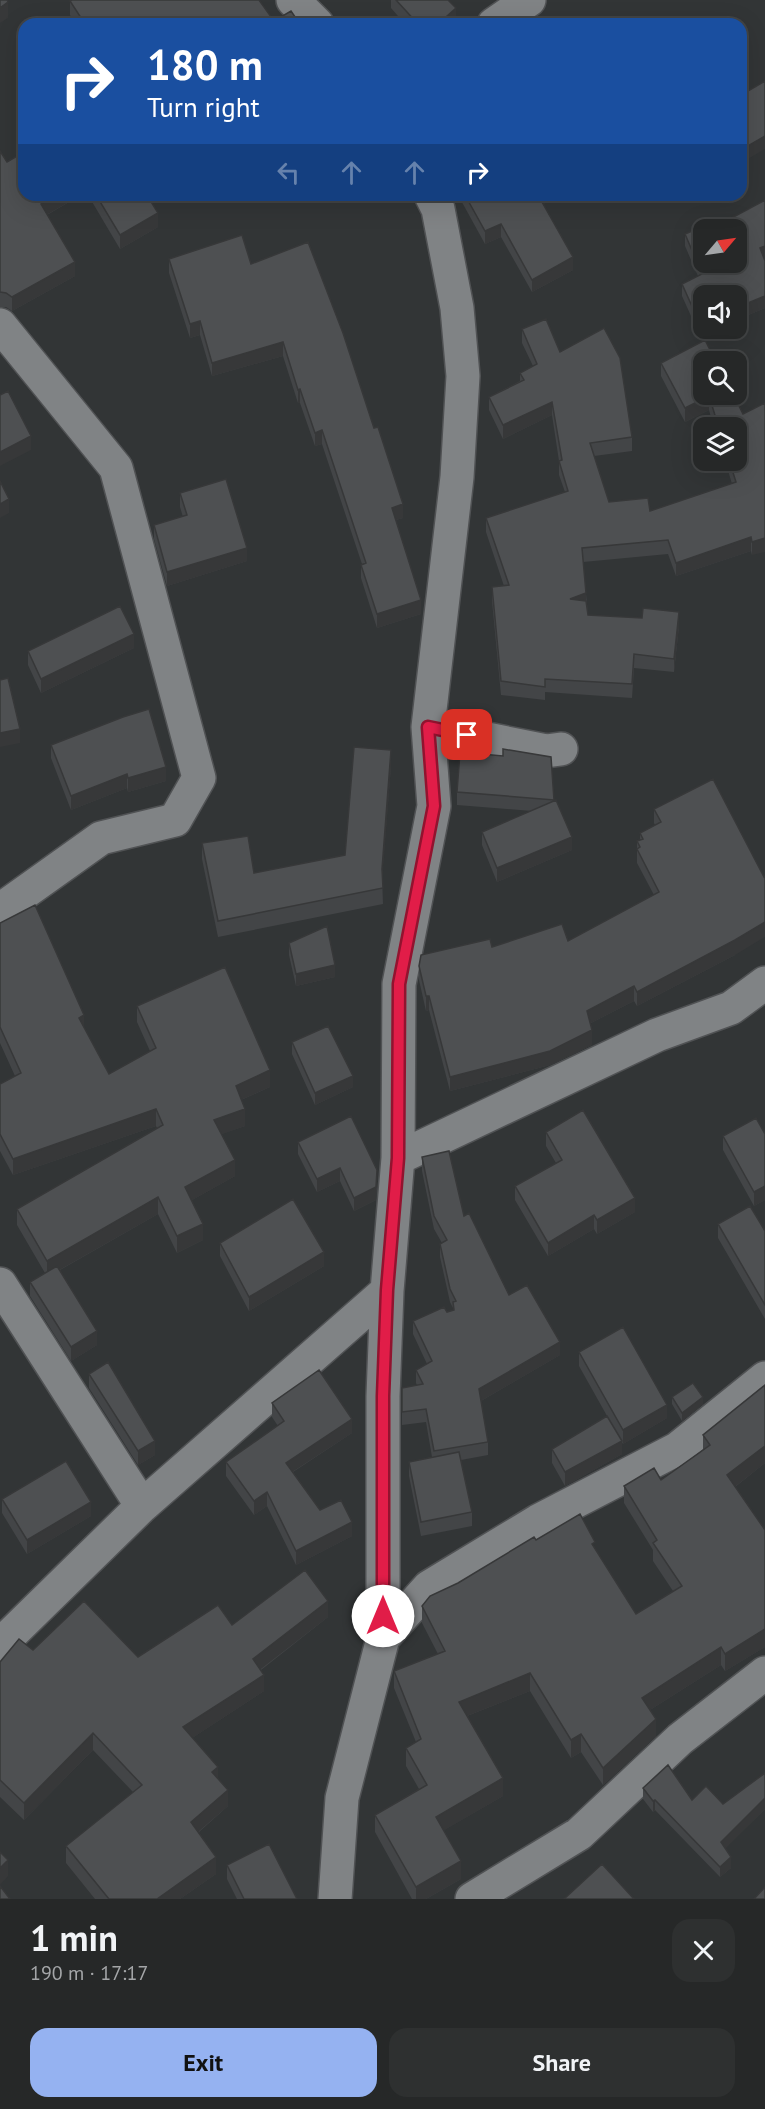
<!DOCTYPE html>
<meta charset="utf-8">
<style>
body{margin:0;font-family:"PT Sans",sans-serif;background:#2e3030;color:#f1f3f6;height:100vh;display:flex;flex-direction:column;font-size:22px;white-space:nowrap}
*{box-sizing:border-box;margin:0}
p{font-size:20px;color:#a4a6a8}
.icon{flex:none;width:33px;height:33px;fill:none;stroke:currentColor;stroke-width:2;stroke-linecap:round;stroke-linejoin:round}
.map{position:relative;height:1899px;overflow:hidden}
.details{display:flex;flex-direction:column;background:#262828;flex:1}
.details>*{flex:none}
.guide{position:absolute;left:18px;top:18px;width:729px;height:183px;border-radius:18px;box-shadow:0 6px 24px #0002,0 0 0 2px #424445;background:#1a4fa0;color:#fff;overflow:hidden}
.needle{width:39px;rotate:61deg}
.fabs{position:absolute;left:693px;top:219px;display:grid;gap:12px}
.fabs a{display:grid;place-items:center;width:54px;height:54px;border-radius:12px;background:#262828;box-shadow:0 6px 24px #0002,0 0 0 2px #424445;font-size:30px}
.pin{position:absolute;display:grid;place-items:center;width:51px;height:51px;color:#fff;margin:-26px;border-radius:12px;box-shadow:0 3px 9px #0006}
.me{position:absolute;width:66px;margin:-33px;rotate:0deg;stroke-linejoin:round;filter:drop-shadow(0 0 4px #0008)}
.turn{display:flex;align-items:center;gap:21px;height:126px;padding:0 30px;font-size:27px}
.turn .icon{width:78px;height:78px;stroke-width:2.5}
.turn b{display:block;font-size:42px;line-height:51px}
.lanes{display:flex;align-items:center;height:57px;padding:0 30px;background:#0003;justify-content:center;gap:30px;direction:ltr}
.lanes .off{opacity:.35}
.round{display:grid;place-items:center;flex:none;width:63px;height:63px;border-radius:18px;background:#2e3030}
.head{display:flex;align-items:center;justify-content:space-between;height:102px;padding:0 30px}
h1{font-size:36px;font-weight:800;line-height:45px}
.action{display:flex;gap:12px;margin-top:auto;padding:12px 30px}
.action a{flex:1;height:69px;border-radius:18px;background:#95b2f1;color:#111;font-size:24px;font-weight:800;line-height:69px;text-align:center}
.action a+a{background:#2e3030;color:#f1f3f6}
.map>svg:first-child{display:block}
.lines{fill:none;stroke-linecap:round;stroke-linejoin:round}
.minor-casing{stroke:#505254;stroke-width:36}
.minor{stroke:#808385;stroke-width:33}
.wall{fill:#434547}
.shaded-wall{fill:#373839}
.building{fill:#4e5052;stroke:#373839;stroke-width:1.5;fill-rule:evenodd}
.route-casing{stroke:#92132f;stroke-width:15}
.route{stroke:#e11d48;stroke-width:10}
</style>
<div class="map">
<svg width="765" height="1899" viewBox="0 0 765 1899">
<rect width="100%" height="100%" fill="#323536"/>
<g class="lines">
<!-- minor casing -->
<g class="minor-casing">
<path id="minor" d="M293,0L317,24
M494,24L529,0
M0,325L116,468L199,778L175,820L101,838L0,910
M428,727L546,751L561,749
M398,1158L657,1035L731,1008L765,983
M0,1284L142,1506
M383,1638L429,1587L538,1521L677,1449L765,1378
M0,1645L142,1506L387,1291
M335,1899L342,1798L383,1638V1396L387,1291L398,1158L399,984L434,806L428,727L457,477L463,376L457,308L438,209L431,195
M472,1899L579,1834L680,1739L765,1673"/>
</g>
<!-- minor -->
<use href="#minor" class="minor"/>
</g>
<!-- wall -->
<path class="wall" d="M391,0H448L456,22L454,24H405L391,8Z
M70,1L274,21L300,24H76L70,15Z
M24,74V99L19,91V77Z
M0,151L24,195H81L47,215L75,276L12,311L6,307H0Z
M88,195H147L158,227L120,249Z
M458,195H562L543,204L573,270L532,292L501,237L485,244Z
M765,200V258H764L765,261V308L736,320V296L700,336L682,296V284L698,276L685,246V234L715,227Z
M169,259L251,264L403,518L396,520L421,614L377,628L361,578V565L362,564L322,444L315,446L300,403H298L283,356L212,376L200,335L190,338L169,273Z
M522,329L560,352L632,437V451L594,456L609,502L650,511L732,484L725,460H736V428H714L709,410L685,422L661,376V363L743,414L765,403L752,555L751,551L676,576L668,554L583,562L588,615L679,626L674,672L634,668L632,698L545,692V700L501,695L492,601V587L504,586L486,532V518L565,492L559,475V461L552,415L503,439L489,410V397L520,381V373L533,366L522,343Z
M180,493L247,561L167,586L154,539V525L183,517L180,507Z
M134,648L41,693L28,665V651Z
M51,745L166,781L128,792L127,788L71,810L51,758Z
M503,756L551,757L554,802L572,850L497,882L482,845V832L532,811L457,805V792Z
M391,766L382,877L383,904L218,937L202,859V843L254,873L345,855Z
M654,809L735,955L637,1006L634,1001L591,1023L592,1045L550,1065L450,1091L429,1010L426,1011L419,980V966L492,947L568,941L654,895L637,863V841L640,840V833L655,825L654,823Z
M0,923L84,1028L109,1074L150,1051L137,1022V1006L270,1087L241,1100L245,1126L221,1134L235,1176L192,1200L203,1240L177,1253L158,1214L60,1270L97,1345L71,1361L30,1296V1282L45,1273L17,1225V1209L157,1128L156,1126L13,1175L0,1151V1084L15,1076L0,1043Z
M289,943L335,977L296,986L289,955Z
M292,1042L353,1087L315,1105L292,1054Z
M546,1132L635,1212L597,1234L594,1229L548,1256L515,1200V1186L556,1163L546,1146Z
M765,1134V1200L754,1206L723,1150V1136Z
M298,1142L377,1183L376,1200L354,1211L340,1181L317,1192L298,1154Z
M422,1157L464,1216L509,1295L560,1355L481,1401L488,1442V1455L461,1460L472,1512V1526L421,1536L409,1476V1462L432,1457L426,1422L402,1425V1388L417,1385L416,1383V1370L427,1364L413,1334V1321L453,1310V1308L450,1302L440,1257V1244L442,1243L434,1229L422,1171Z
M718,1224L765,1231V1319L718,1238Z
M220,1243L324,1266L249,1311L220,1256Z
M579,1352L667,1418L623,1444L622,1442V1454L565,1486L552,1463V1449L611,1423L579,1366Z
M89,1374L155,1455L138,1465L89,1388Z
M765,1385V1463L735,1487L765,1530V1647L725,1671L721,1665L650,1710L656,1736L603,1785L581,1752L571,1758L530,1691L467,1716L503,1796L444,1830L461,1879L426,1899H412L375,1832V1815L419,1789L406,1766V1748L416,1742L394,1688V1671L438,1654L422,1623V1606L458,1583L536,1540L595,1549L636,1614L673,1591L653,1561V1550L624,1503V1486L661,1480L703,1450V1435Z
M672,1397L703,1404L682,1421L672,1404Z
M272,1403L352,1433L293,1472L320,1510L352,1536L296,1565L267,1506L254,1515L226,1476V1462L278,1426L272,1417Z
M2,1499L91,1516L27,1554L2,1513Z
M328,1617L261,1670L264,1691L192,1738L218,1778L228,1806L199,1832L216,1874L180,1899H95L66,1863V1846L133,1792L93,1750L24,1820L0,1797V1662L33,1650L138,1657L232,1625Z
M643,1788L692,1800L765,1809L725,1848L731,1868L720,1877L655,1810L653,1812L643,1799Z
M227,1865L297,1899H237L227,1879Z"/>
<!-- shaded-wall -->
<path class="shaded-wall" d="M8,2V18L0,23V8Z
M456,8V22L454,24H438Z
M765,136V149L741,163V150Z
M56,195H81L41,218V204Z
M538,195H562L538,207Z
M158,213V227L120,249V235Z
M501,224V237L485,244V231Z
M765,246V258L760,260V248Z
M573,257V270L532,292V280Z
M75,262V276L12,311V297Z
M765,296V308L736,320V308Z
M200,321V335L190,338V324Z
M704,322V328H717L700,336V324Z
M283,342V356L212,376V363Z
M300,389V403H298V390Z
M709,396V410L685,422V408Z
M552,402V415L503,439V425Z
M322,430V444L315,446V433Z
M31,436V450L0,466V452Z
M9,499V513L0,518V504Z
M403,504V518L392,521V508Z
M751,537V551L676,576V563Z
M765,538V552L752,555V542Z
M247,548V561L167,586V572Z
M586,593V607L570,599Z
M421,600V614L377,628V614Z
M679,612V626L674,672V659Z
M134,634V648L41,693V679Z
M20,729V743L0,747V733Z
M391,750V766L382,884V869Z
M166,767V781L128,792V778Z
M127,774V788L71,810V796Z
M572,837V850L497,882V868Z
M765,922V937L735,955L637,1006V992Z
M335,965V977L296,986V974Z
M634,986V1001L587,1025V1011Z
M426,996H429V1010L426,1011Z
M84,1015V1032L79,1018Z
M592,1030V1045L550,1065L450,1091V1077Z
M270,1070V1087L236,1102V1086Z
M353,1076V1087L315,1105V1093Z
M156,1109V1126L13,1175V1159Z
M245,1109V1126L214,1137V1120Z
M235,1160V1176L185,1204V1187Z
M340,1168V1181L317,1192V1179Z
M377,1170L376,1200L354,1211V1198Z
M765,1186V1200L754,1206V1192Z
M158,1197V1214L47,1277V1261Z
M635,1198V1212L597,1234V1220Z
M594,1215V1229L548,1256V1243Z
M203,1224V1240L177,1253V1236Z
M324,1252V1266L249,1311V1297Z
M97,1331V1345L71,1361V1347Z
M560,1342V1355L479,1402V1389Z
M703,1397V1404L682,1421V1413Z
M667,1405V1418L623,1444V1430Z
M352,1419V1433L286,1476V1463Z
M155,1441V1455L138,1465V1451Z
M622,1441V1454L565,1486V1472Z
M765,1446V1463L727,1493V1475Z
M267,1492V1506L254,1515V1501Z
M91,1502V1516L27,1554V1540Z
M352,1522V1536L296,1565V1551Z
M328,1601V1617L253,1675V1659Z
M765,1629V1647L725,1671V1654Z
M721,1647V1665L642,1715V1698Z
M530,1673V1691L459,1719V1702Z
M264,1675V1691L183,1744V1727Z
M656,1719V1736L603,1785V1768Z
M93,1733V1750L24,1820V1803Z
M581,1734V1752L571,1758V1740Z
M218,1767V1784L212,1772Z
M503,1778V1796L436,1835V1817Z
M228,1790V1806L191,1838V1822Z
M765,1798V1809L721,1853V1842Z
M655,1800V1810L653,1812V1801Z
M216,1857V1874L180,1899H157Z
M731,1857V1868L720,1877V1867Z
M8,1860V1876L0,1885V1868Z
M461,1861V1879L426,1899H416V1887Z"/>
<!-- building -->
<path class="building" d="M0,0H7L8,2L0,8Z
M72,0H259L274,21L291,11L300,24H85L70,1Z
M396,0H448L456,8L438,24H418Z
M24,74V84L19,77Z
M765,81V136L741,150V95Z
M0,151L7,162L24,152V195H56L41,204L75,262L12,297L6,293L0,292Z
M96,195H147L158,213L120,235Z
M465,195H538L573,257L532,280L501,224L485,231Z
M765,200V246L760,248L765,261V296L736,308V296H704V322L700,324L682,284L702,274L685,234L713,222L715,227ZM704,230H736V262H704Z
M242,235L251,264L308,242L343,333L374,428L378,427L403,504L392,508L421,600L377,614L361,565L366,563L322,430L315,433L300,389L298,390L283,342L212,363L200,321L190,324L169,259Z
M546,319L560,352L604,328L620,358L632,437L590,443L609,502L648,498L650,511L736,482L729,460H736V428H719L709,396L685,408L661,363L705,340L716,362H704V394H733L743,414L765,403V538L752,542L751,537L676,563L668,540L582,548L586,593L570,599L586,601L588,615L642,618L643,608L679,612L674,659L634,654L632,684L545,679V687L501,681L492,587L509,585L486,518L568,491L559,461L562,460L552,402L503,425L489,397L524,380L520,373L537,364L522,329Z
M8,391L31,436L0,452V395Z
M226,479L247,548L167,572L154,525L187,515L180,493Z
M0,481L9,499L0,504Z
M120,606L134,634L41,679L28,651Z
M8,678L20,729L0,733V680Z
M149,709L166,767L128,778L127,774L71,796L51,745L123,717Z
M354,747L391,750L382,869L383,888L218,921L202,843L248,836L254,873L345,855Z
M503,749L551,757L554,800L457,792L460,752L503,756Z
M713,779L764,877L765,876V922L735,940L637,992L634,986L587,1011L592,1030L550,1051L450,1077L429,996H426L419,966L421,955L490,939L492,947L562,924L568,941L659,892L637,849L640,847L637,841L643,839L640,833L661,822L654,809Z
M556,800L572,837L497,868L482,832Z
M35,905L84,1015L79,1018L109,1074L156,1048L137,1006L225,967L270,1070L236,1086L245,1109L214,1120L235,1160L185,1187L203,1224L177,1236L158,1197L47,1261L17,1209L163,1125L156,1109L13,1159L0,1134V1084L21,1073L0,1027V923Z
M327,926L335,965L296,974L289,943Z
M328,1026L353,1076L315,1093L292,1042Z
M583,1110L635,1198L597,1220L594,1215L548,1243L515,1186L562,1160L546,1132Z
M351,1116L377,1170L376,1187L354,1198L340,1168L317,1179L298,1142Z
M756,1118L765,1134V1186L754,1192L723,1136Z
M449,1151L464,1216L469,1213L509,1295L527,1285L560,1342L479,1389L488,1442L434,1451L426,1409L402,1412V1388L423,1384L416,1370L432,1361L413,1321L444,1307L447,1312L454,1310L453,1302L456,1301L450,1289L440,1244L447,1240L434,1216L422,1157Z
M293,1199L324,1252L249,1297L220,1243Z
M750,1206L765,1231V1305L718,1224Z
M57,1266L97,1331L71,1347L30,1282Z
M623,1327L667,1405L623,1430L579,1352Z
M108,1362L155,1441L138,1451L89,1374Z
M319,1370L352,1419L286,1463L320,1510L341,1500L352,1522L296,1551L267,1492L254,1501L226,1462L284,1421L272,1403Z
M693,1383L703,1397L682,1413L672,1397Z
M765,1385V1446L727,1475L765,1530V1629L725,1654L721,1647L642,1698L656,1719L603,1768L581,1734L571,1740L530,1673L459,1702L503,1778L436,1817L461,1861L416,1887L375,1815L427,1785L406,1748L421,1739L394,1671L445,1651L422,1606L430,1596L458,1583L534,1537L536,1540L580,1514L595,1542L592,1544L636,1614L682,1586L653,1543L657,1540L624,1486L654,1468L661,1480L710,1445L703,1435Z
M607,1416L622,1441L565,1472L552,1449Z
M459,1452L472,1512L421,1522L409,1462Z
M66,1461L91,1502L27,1540L2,1499Z
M305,1570L328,1601L253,1659L264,1675L183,1727L218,1767L212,1772L228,1790L191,1822L216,1857L157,1899H109L66,1846L142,1785L93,1733L24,1803L0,1780V1662L19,1639L33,1650L84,1601L138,1657L218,1605L232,1625Z
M668,1765L692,1800L706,1786L723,1804L765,1773V1798L721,1842L731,1857L720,1867L655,1800L653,1801L643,1788Z
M269,1844L297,1899H244L227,1865Z
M0,1852L8,1860L0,1868Z
M602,1864L634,1899H564Z
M0,1886L10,1899H0Z
M765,1887V1899H754Z"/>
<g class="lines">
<!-- route casing -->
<g class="route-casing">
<path id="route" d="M383,1616V1396L387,1290L398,1158L399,984L434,806L428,727L467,735"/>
</g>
<!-- route -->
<use href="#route" class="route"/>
</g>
</svg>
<div class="fabs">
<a><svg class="needle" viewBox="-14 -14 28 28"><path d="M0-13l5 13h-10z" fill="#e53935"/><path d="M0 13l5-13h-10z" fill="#a4a6a8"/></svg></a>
<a><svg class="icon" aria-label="sound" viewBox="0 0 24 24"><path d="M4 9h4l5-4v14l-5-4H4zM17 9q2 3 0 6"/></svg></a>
<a><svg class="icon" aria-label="search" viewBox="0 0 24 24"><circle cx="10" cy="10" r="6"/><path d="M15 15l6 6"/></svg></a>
<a><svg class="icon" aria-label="layers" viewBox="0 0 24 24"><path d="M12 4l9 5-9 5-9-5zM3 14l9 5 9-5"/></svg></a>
</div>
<div class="pin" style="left:467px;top:735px;background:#d93025"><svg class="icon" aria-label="arrive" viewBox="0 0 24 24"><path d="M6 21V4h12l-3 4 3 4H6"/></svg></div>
<svg class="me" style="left:383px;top:1616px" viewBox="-20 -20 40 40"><circle r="19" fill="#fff"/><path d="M0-13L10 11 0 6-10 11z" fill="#e11d48"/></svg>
<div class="guide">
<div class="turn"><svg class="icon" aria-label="right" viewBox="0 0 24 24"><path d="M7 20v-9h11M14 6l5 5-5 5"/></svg><div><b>180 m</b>Turn right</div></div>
<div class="lanes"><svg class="icon off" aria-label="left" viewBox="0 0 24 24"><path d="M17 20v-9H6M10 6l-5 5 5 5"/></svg><svg class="icon off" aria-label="ahead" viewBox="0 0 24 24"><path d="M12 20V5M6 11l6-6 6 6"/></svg><svg class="icon off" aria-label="ahead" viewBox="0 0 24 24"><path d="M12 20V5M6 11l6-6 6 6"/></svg><svg class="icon" aria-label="right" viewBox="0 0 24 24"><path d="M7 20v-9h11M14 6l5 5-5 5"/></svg></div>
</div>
</div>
<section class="details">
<div class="head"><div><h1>1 min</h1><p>190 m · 17:17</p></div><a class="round"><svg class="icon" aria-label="close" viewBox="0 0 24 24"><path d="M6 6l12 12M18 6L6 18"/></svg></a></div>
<div class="action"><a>Exit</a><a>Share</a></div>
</section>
